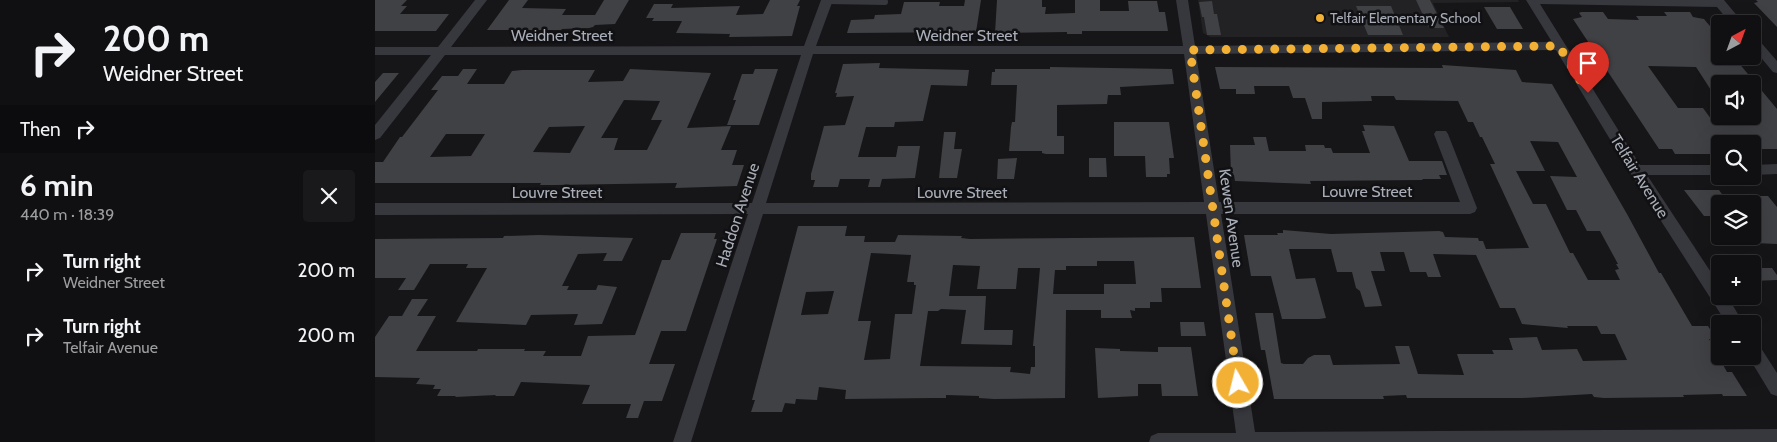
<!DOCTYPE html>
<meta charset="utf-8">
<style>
body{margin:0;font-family:Cabin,sans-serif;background:#19191b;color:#f1f3f6;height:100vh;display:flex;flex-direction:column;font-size:19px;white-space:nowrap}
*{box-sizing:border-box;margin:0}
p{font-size:16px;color:#9c9d9f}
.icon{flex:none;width:28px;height:28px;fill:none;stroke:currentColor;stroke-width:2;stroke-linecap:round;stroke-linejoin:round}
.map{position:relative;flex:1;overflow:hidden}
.drawer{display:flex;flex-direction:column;background:#101012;width:375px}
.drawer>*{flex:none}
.guide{background:#101012;color:#f1f3f6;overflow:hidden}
.needle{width:32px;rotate:41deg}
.fabs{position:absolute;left:1336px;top:15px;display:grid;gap:10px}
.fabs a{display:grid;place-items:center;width:50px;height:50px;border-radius:5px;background:#101012;box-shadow:0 5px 20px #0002,0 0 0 1px #303032;font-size:25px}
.pin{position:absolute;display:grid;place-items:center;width:42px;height:42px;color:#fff;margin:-51px -21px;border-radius:50% 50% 50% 0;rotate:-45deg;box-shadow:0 0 5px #0007}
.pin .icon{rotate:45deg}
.me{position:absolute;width:55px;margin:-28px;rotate:352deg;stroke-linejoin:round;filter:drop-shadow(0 0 4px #0008)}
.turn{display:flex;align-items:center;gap:18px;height:105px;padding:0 20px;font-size:22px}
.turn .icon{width:65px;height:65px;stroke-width:2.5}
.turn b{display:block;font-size:35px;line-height:42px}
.then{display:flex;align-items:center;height:48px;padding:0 20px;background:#0003;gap:10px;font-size:19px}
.round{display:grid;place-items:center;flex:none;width:52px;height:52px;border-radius:5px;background:#19191b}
.overview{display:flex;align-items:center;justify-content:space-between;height:85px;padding:0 20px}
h1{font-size:30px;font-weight:800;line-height:38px}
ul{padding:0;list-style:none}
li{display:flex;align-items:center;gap:15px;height:65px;padding:0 20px}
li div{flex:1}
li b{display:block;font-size:19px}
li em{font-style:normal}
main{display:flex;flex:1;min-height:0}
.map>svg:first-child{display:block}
.built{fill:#222225}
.building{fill:#404145;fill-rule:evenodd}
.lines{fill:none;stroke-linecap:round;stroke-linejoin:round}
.lane{stroke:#37383d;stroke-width:6}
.street{fill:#37383d;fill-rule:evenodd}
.route{stroke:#f2b134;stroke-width:9;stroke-dasharray:0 16.2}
.poi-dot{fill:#f2b134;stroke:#111113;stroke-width:2}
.labels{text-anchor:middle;stroke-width:5;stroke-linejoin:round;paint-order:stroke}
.far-poi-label{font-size:14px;fill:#a8adb8;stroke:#111113;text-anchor:start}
.street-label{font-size:16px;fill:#a8adb8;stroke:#111113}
</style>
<main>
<section class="drawer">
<div class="guide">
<div class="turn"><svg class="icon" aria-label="right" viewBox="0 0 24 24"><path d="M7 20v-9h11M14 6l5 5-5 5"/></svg><div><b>200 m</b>Weidner Street</div></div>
<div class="then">Then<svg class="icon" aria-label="right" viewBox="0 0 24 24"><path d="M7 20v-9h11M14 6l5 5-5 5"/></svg></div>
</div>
<div class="overview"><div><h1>6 min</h1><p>440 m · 18:39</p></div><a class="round"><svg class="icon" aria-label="close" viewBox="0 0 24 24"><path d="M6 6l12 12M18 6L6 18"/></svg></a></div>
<ul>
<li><svg class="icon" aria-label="right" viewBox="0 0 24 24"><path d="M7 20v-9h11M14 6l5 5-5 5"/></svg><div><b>Turn right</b><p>Weidner Street</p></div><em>200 m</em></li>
<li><svg class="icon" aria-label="right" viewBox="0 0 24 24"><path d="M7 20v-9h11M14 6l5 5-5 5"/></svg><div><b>Turn right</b><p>Telfair Avenue</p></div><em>200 m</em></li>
</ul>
</section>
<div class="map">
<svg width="1402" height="442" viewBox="0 0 1402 442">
<rect width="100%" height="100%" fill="#161618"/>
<!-- built -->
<path class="built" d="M823,0H1143L1144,2L1058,3L1074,37H835L828,33Z"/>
<!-- building -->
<path class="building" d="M0,0H32L26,6H32L25,14H74L61,31H0Z
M134,0H153L147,8L191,9L187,15H220L229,0H254L240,24L220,25L218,27L214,28L187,29L186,30H112Z
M395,0H425L422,6H425L417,36L354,37L355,34L301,33L307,21H277L279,18H271L279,4H298L296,8L365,6L361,15L388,14Z
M590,0H606L601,32L472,33L476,20L499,19L500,15L526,14L529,2H565L564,6H589Z
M622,0H667V7H671L670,14L700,13V0H725V11H754L753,1H782L784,12H790L793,31H707V34H692V32L620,33Z
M1041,0H1055L1069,28H1054Z
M1381,0H1402V27L1379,3L1383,2Z
M837,1L839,14H842L846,35H832L829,17H827L824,2Z
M981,6H1016L1028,35H993Z
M1109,7H1135L1148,29H1122Z
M1206,12H1228L1233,19L1264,20L1261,16H1292L1289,12H1315L1318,17L1329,19L1345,38V56H1358L1402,109V149H1378V144H1345V154H1300L1297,149H1284L1198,19L1207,17L1204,13ZM1273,66L1321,67L1345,104V84H1378V116H1368L1374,123H1339L1328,108H1303Z
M505,63L504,68L594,70L592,86L556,85L548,121L520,122L519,127H491L483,157H521L523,146H545L540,178L507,179L505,187H493L495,179H465L463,187H438L440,180H436V174L449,126L470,125L479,96L461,97L462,93H460L468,64Z
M1067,65L1141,70L1147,82L1177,84L1252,214L1284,273H1286L1317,326H1333L1341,339H1334L1352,372H1357L1372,396H1348L1347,394L1308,395L1309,397L1229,398L1219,397L1217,394L1147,398H1032L1031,395L1008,396L1009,399H899L890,350H886L880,313H898L906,363L909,364H928L933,358L939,355H955L958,365L1025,364L1020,346H1034L1043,374L1089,375L1082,354H1119L1117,350H1138L1134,338L1162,337L1167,350L1202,349L1208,361L1252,360L1240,334H1226L1222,326H1192L1193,328L1147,324L1140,308H1125L1101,255L1058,254L1066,277H1053L1051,272H1035L1029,252H1005L1010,271H996L1007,306L990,307L985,291L981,288L977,272H962L956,249H914L921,279L940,278L951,318L944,319H907L896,276H876L869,235H903L902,233H908V230L956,234L1064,231L1068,232L1070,237L1103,238L1104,241H1108L1111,249L1154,248L1115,164H1120L1107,137H1105L1098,122H1093L1083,101L1021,100L1019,96H996L997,101L947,102V119H937L930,98H918L914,86H879L880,94H861V89H845L840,67L1068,68ZM1155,141L1183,142L1202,177L1175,176L1192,210H1201L1212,231H1225L1243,264H1241L1244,269L1240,270L1245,280H1213L1198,253H1195L1171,204H1158L1141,171H1170Z
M675,67L797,69L799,84L745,87L746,95H733L732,104L682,105V136H689V154H671L667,153V151H634L636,127L637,122H640L642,85H616L617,72H620V69H675Z
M88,69H102L92,84H129L137,71L147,70H220L213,82L248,81L255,69L336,73L312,128L356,126L346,150H362L357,165H369L362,186L300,188L302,183L181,185H165L166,183H0V162H8L25,137H27L63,90H56L67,76H83ZM249,100L285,101L276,120H287L272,150H239L243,138H226ZM210,126L195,153L158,152L174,127ZM71,134H110L96,156L55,157Z
M380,69H403L384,125H352L361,100H358L367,74H378Z
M8,73H24L0,102V82Z
M739,122H794L799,158H794L795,174H792V177H771L770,156H739Z
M988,125L1019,126L1034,161H1067L1072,175H1064L1066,179H1047L1048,180L935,181L936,184L860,181L859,175H856L855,145H880L878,137H891L894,151H931L930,145H949L950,148H956L958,153H995L987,131H990Z
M569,132H581L579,149H587L582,178H564Z
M642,158L639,179H622L623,159Z
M714,158H731L732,177H714Z
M1309,190H1344L1354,204H1345V216H1329Z
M1377,196H1393L1402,207V244L1380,243L1378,240V204H1383Z
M423,226H472L470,236H490L489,242H520L523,235L587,236L586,238L595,239L819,237L826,288H786L787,302H775V308H760V311L755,310L757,318H726V310H691L690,398L619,399L604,398V396L571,395V398H558L470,399L471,390L444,387L442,400L421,399L420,404L410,403L407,412H376L380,400H377ZM496,253L536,255L532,282H539V285H541L537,314H520L515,359L489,360L496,321H483ZM722,261H759L761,284H729V294H678L680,270H691V266H722ZM578,265L605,266L602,289H641L643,268H665L658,346H660V367H656L655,374L635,372L636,367L545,366L553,311H563L566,309L591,310L586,344L637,345L638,330H609L611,296H574ZM459,291L453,314L426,315L431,292Z
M306,233H341L339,239H342L311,331H286L274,364H300L287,401H269L263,418H251L256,404H207L215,385L146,382L139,396H120L121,395L80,397L81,396H62L66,389H58L60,385L41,384L45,378L0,377V337L14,316H27L37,299H53L42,316H61L41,351H102L103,349H150L149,351H171L168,356H206L213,336L260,335L287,260H295Z
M164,235L258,238L247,261H228L232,253L203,254L187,286H194L192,290H221L223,285L242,287L227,324L199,325L203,314L156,315L151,325L81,322L112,268H91L93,264H55L39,290H23L31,278H0V239L128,238L129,236Z
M1378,268H1397L1402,275V280L1378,281Z
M805,322H829L831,336H806Z
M783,347H816L823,396H787L786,384H763V396L723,398L720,348L745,349V351L783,352Z"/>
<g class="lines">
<!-- lane -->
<path class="lane" d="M452,1L510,2"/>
<!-- street -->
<path class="street" d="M100,0H112L76,47L429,46L446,0H458L441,46H808L801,0H813L820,46L1177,42L1151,0H1349L1369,24H1356L1342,7L1165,4L1265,165H1345V175H1272L1345,286V296H1352L1369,324H1352L1256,174L1181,50L821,54L844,202H1085L1059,134L1061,131H1071L1073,134L1102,208L1100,212L1095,214H846L880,432L1402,429V442H774L776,436L783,433H861L831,214H388L316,442H298L373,214L0,215V203H377L426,55H70L5,138L0,140V125L56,55H0V47H63ZM438,54H809L829,202L391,203Z
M1378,37L1382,38L1402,61V73L1398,72L1378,48Z
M1402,164V174L1378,175V165Z
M1378,342L1384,345L1402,373V396L1396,394L1373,356H1378Z"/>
</g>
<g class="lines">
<!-- route -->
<path class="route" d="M863,383L815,50L1184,46L1213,93"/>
</g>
<!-- markers -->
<circle class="poi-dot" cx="945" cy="18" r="5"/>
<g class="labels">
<!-- far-poi labels -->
<g class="far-poi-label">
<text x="955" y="23">Telfair Elementary School</text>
</g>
<!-- street labels -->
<g class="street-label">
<text x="187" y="41">Weidner Street</text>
<text x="592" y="41">Weidner Street</text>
<text transform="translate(1265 176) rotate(58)" y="6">Telfair Avenue</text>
<text x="992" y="197">Louvre Street</text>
<text x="182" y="198">Louvre Street</text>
<text x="587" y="198">Louvre Street</text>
<text transform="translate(362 215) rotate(-72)" y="6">Haddon Avenue</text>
<text transform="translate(857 218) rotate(82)" y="6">Kewen Avenue</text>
</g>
</g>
</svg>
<div class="fabs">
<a><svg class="needle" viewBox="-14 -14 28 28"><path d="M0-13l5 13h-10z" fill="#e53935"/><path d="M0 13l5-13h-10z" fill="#9c9d9f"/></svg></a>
<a><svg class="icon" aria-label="sound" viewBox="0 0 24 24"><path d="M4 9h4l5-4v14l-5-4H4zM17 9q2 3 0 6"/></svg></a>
<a><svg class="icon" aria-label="search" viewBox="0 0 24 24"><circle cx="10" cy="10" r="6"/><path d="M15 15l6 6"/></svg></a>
<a><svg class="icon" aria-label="layers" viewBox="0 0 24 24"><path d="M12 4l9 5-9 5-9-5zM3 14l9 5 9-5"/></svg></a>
<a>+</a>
<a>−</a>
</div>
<div class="pin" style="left:1213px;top:93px;background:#d93025"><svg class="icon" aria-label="arrive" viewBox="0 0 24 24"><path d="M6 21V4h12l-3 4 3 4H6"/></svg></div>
<svg class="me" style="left:863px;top:383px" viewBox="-20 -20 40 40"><circle r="17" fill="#f2b134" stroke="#fff" stroke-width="3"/><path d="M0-11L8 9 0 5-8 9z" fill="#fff"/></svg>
</div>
</main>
